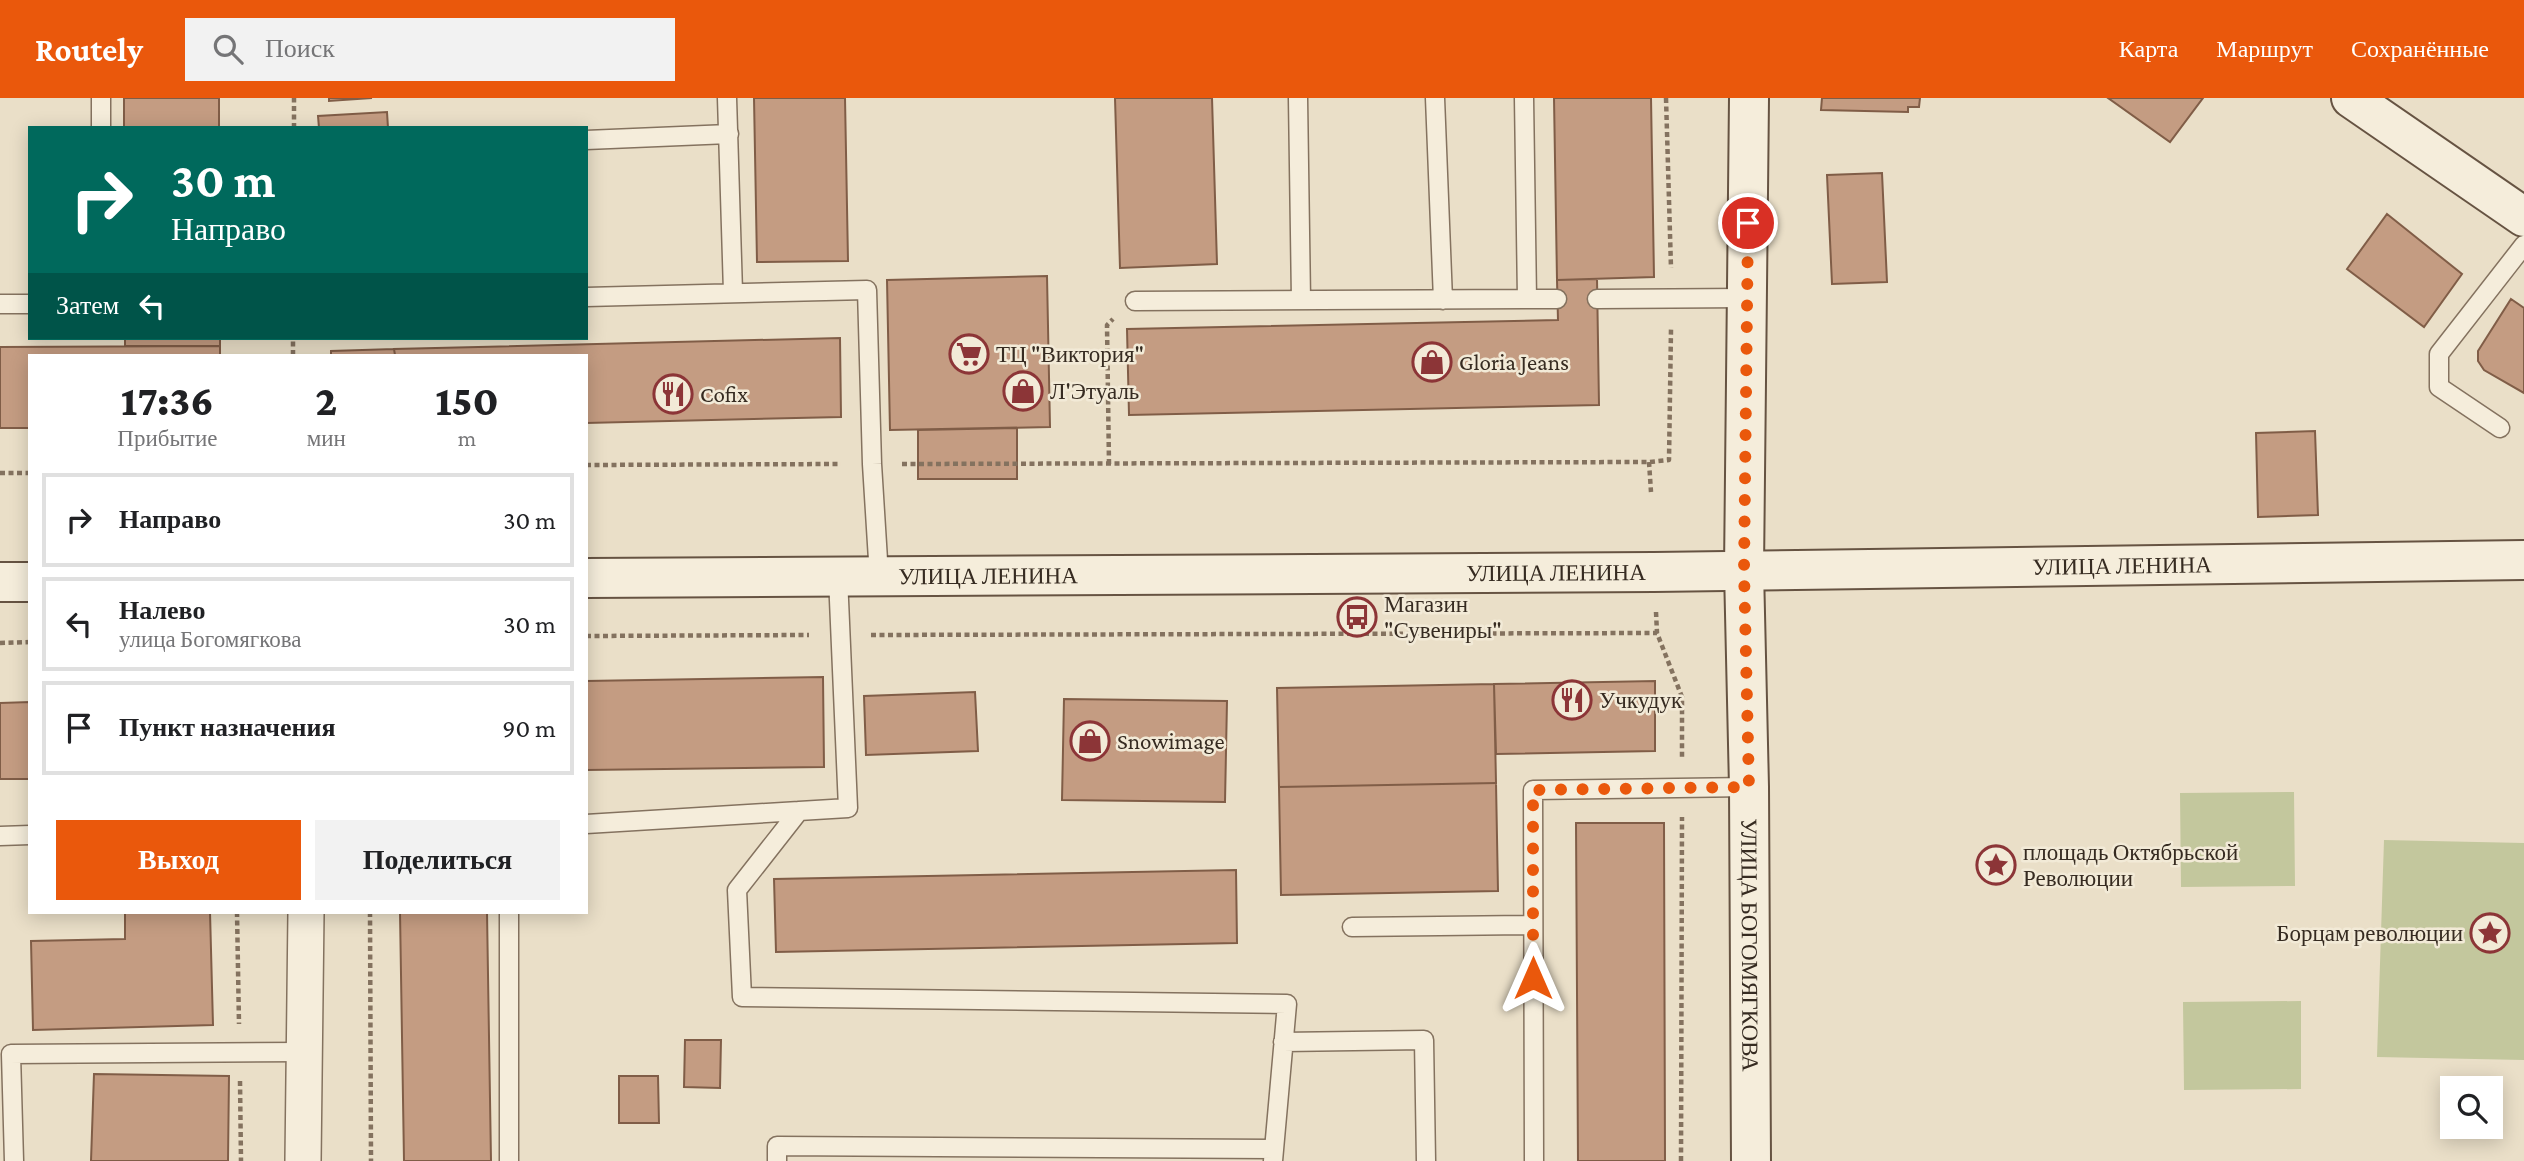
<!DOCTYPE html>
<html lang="ru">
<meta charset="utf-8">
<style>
body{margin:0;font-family:"Crimson Pro",serif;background:#f2f2f2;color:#202124;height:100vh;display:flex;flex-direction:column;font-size:26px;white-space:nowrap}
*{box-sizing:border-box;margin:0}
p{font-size:23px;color:#757577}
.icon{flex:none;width:38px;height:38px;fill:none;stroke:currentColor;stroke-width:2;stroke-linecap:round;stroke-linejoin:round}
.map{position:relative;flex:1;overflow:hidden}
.sheet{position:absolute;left:28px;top:256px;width:560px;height:560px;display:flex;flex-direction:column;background:#fff;border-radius:0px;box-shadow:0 4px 18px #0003}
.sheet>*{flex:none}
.hud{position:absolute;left:28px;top:28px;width:560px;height:214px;border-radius:0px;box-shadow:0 4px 18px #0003;background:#00695c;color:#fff;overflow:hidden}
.buttons{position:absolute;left:2440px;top:978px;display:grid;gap:14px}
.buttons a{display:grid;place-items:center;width:63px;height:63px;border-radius:0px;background:#fff;box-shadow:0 4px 18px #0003;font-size:35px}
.pin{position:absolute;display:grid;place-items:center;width:60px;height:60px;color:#fff;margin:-30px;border:4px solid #fff;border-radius:50%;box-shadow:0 2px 7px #0007}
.me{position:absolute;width:77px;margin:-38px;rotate:0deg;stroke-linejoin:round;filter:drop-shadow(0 0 5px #0008)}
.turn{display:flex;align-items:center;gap:24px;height:147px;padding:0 28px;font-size:32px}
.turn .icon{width:91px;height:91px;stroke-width:2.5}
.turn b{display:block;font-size:49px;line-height:60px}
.then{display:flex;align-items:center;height:66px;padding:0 28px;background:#0003;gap:14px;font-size:26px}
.eta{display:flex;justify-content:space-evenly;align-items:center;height:119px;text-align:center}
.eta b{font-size:42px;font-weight:800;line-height:49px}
.cta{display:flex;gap:14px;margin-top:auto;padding:14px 28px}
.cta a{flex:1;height:80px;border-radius:0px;background:#ea580c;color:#fff;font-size:28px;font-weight:800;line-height:80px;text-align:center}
.cta a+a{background:#f2f2f2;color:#202124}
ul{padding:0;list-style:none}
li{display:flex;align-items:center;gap:21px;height:94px;margin:0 14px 10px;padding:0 14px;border:4px solid #e0e0e0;border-radius:0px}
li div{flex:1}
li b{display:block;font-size:26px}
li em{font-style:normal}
header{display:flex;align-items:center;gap:42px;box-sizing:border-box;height:98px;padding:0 35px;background:#ea580c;color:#fff}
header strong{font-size:33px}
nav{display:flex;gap:38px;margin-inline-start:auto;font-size:24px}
.search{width:490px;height:63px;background:#f2f2f2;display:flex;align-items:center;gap:18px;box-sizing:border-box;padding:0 24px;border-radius:0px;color:#757577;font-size:26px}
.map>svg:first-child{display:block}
.green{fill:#c3c79d}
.building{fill:#c49c82;stroke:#805d47;stroke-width:2}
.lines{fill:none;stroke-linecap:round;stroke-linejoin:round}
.lane-casing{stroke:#84725f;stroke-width:21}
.street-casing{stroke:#84725f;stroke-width:38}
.secondary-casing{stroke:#665342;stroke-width:42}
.path{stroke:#84725f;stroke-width:4.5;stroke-dasharray:5 3.5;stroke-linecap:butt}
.lane{stroke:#f5eddb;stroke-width:18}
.street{stroke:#f5eddb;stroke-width:35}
.secondary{stroke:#f5eddb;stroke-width:38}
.route{stroke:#ea580c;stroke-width:12;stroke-dasharray:0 21.6}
.labels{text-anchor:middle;stroke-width:5;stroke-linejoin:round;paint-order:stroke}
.poi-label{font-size:23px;fill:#362b21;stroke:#f2ead7;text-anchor:start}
.street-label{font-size:23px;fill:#362b21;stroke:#f2ead7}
</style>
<header>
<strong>Routely</strong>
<div class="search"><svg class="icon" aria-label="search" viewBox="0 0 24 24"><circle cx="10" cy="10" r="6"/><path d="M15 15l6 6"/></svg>Поиск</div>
<nav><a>Карта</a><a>Маршрут</a><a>Сохранённые</a></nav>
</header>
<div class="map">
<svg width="2524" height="1063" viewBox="0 0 2524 1063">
<rect width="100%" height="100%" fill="#eadfc8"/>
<!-- green -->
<path class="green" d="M2294,694L2295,788L2181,789L2180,695Z
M2384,742L2524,745V962L2377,959Z
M2301,903V991L2184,992L2183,904Z"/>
<!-- building -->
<path class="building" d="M124,0H219V30H124Z
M329,0H372L329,3Z
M754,0H845L848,163L757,164Z
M1115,0H1212L1217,166L1120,170Z
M1554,0H1651L1654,179L1557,182Z
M1822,0H1920L1919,9H1908V14L1821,12Z
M2108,0H2203L2170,44Z
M387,14L388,30H319L318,18Z
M1882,75L1887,184L1832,186L1827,77Z
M2387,116L2462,176L2424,229L2347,171Z
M1047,178L1050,329L890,332L887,182Z
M1597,181L1599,307L1129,317L1127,231L1558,222L1557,182Z
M2511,201L2524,210V295L2484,272L2478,263V253Z
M125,240H220V248H125Z
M840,240L841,319L586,325V257H395L394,251Z
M220,248V257H30V330H0V249Z
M394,251L395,257H331V253Z
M1017,330V381H918V332Z
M2315,333L2318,417L2258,419L2256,335Z
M823,579L824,669L586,672V583Z
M1655,583V653L1496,656L1494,586Z
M1494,586L1496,685L1279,689L1277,590Z
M975,594L978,653L866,657L864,598Z
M1064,601L1227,603L1225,704L1062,702Z
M30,604V681H0V605Z
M1496,685L1498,793L1281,797L1279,689Z
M1576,725H1664L1665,1063H1578Z
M1236,772L1237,845L776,854L774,781Z
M125,814H210L213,927L33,932L31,843L125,841Z
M400,814H487L491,1063H404Z
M685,942H721L720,990L684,989Z
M94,976L229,978L228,1063H91Z
M619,978H658L659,1025H619Z"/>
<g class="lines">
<!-- lane casing -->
<g class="lane-casing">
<path id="lane" d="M101,0V30
M727,0L733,194
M1298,0L1301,202
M1435,0L1443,202
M586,42L729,36
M586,199L867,192L872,366L879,478
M1527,201H1557
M1597,201L1747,200
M1135,203L1527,201L1524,0
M0,206H30
M2500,330L2439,289V256L2524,147
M799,713L737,792L742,899L1287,906L1273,1063
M586,726L848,710L838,479
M0,738L30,737
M1352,829L1533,827
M1283,944L1424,942L1426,1063
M14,1063L11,956L304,954
M509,1063V814
M777,1063V1048L1274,1051
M1534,1063L1533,692L1749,689"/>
</g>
<!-- street casing -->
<g class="street-casing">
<path id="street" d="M303,1063L306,814"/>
</g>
<!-- secondary casing -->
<g class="secondary-casing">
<g id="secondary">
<path id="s1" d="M1749,0L1744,472L1749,689L1751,1063"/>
<path d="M2351,0L2524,119"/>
<path id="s2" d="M586,480L1654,474L2524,462"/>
<path d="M0,484H30"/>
</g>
</g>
<!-- path -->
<path class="path" d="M1666,0L1671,170
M294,30V0
M293,257V240
M1649,364L1651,394
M902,366L1649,364L1669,362L1671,231
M1109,366L1107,227L1113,221
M586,367L841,366
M0,375H30
M1656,514L1657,535L1682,599V661
M871,537L1657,535
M586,538L809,537
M0,545L30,544
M237,814L239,926
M370,814L371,1063
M240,983L241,1063
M1681,1063L1682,719"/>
<!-- lane -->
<use href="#lane" class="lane"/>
<!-- street -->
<use href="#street" class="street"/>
<!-- secondary -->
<use href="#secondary" class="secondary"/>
</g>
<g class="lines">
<!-- route -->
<path class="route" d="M1533,880V692L1749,689L1744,472L1748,125"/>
</g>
<!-- icons -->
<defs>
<g id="supermarket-ring" transform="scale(2.0125)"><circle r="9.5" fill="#f2ead7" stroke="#8c3537" stroke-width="1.5"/><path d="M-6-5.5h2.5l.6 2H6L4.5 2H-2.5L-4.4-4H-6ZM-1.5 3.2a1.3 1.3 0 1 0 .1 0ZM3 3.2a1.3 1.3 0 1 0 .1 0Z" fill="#8c3537"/></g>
<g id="shop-ring" transform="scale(2.0125)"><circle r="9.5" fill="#f2ead7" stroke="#8c3537" stroke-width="1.5"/><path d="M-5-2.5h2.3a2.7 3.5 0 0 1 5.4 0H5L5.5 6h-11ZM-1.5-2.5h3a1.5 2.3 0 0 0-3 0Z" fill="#8c3537"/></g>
<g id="restaurant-ring" transform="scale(2.0125)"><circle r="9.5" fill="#f2ead7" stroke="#8c3537" stroke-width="1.5"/><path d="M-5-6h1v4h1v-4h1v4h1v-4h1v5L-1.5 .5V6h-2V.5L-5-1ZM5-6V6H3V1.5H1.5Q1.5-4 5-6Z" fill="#8c3537"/></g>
<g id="bus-ring" transform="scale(2.0125)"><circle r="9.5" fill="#f2ead7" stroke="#8c3537" stroke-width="1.5"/><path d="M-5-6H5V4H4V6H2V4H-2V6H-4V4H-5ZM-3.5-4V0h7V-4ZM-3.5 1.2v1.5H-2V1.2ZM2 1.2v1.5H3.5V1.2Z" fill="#8c3537"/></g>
<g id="sight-ring" transform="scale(2.0125)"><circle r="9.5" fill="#f2ead7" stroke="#8c3537" stroke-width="1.5"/><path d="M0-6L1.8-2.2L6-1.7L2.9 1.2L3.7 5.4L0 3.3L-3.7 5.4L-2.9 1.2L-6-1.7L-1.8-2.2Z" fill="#8c3537"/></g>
</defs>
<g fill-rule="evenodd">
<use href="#supermarket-ring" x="969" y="256"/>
<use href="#shop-ring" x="1432" y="264"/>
<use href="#shop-ring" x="1023" y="293"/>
<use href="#restaurant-ring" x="673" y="296"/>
<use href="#bus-ring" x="1357" y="519"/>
<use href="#restaurant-ring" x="1572" y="602"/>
<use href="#shop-ring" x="1090" y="643"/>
<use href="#sight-ring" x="1996" y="767"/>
<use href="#sight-ring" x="2490" y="835"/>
</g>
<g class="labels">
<!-- poi labels -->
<g class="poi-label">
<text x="996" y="264">ТЦ "Виктория"</text>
<text x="1459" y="272">Gloria Jeans</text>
<text x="1050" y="301">Л'Этуаль</text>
<text x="700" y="304">Cofix</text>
<text x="1384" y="514">Магазин<tspan x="1384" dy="26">"Сувениры"</tspan></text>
<text x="1599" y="610">Учкудук</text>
<text x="1117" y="651">Snowimage</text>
<text x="2023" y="762">площадь Октябрьской<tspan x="2023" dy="26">Революции</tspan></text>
<text x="2463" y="843" text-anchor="end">Борцам революции</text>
</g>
<!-- street labels -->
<g class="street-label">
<text dy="8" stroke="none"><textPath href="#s2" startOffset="1536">УЛИЦА ЛЕНИНА</textPath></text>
<text dy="8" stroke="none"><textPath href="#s2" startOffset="970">УЛИЦА ЛЕНИНА</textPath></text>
<text dy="8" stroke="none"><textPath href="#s2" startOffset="402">УЛИЦА ЛЕНИНА</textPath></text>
<text dy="8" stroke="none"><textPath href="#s1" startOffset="847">УЛИЦА БОГОМЯГКОВА</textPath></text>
</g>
</g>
</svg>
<div class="buttons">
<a><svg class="icon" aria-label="search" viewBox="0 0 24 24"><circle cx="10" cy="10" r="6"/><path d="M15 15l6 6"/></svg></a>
</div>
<div class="pin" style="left:1748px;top:125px;background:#d93025"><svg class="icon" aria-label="arrive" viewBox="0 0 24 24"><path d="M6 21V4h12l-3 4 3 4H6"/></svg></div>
<svg class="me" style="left:1533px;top:880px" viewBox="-20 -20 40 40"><path d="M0-17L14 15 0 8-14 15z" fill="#ea580c" stroke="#fff" stroke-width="4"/></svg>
<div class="hud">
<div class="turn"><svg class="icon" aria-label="right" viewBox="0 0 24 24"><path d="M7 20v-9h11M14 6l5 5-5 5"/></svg><div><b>30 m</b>Направо</div></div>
<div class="then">Затем<svg class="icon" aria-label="left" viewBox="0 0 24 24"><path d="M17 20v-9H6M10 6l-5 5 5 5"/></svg></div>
</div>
<section class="sheet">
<div class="eta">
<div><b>17:36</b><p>Прибытие</p></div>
<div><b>2</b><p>мин</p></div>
<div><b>150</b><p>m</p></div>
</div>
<ul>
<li><svg class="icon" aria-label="right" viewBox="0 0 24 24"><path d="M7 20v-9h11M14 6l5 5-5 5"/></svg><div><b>Направо</b></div><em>30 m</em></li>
<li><svg class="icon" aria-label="left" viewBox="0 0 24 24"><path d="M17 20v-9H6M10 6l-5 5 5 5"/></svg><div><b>Налево</b><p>улица Богомягкова</p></div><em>30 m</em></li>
<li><svg class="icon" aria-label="arrive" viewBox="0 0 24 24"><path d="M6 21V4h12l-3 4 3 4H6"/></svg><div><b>Пункт назначения</b></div><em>90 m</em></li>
</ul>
<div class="cta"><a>Выход</a><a>Поделиться</a></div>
</section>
</div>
